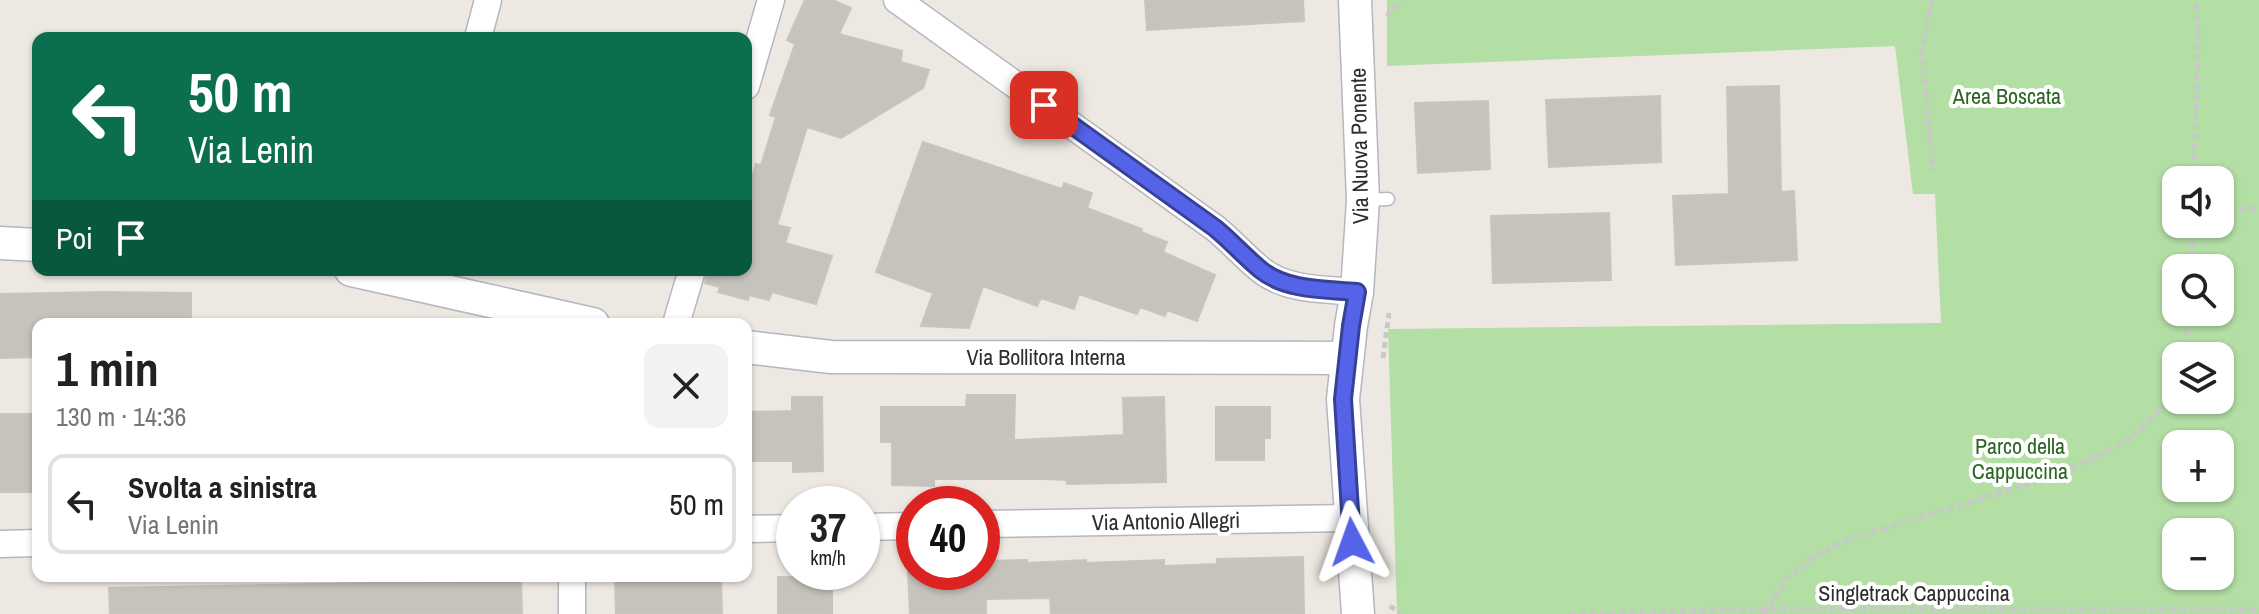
<!DOCTYPE html>
<html lang="it">
<meta charset="utf-8">
<style>
body{margin:0;font-family:"Archivo Narrow",sans-serif;background:#f2f2f2;color:#222;height:100vh;display:flex;flex-direction:column;font-size:30px;white-space:nowrap}
*{box-sizing:border-box;margin:0}
p{font-size:26px;color:#767676}
.icon{flex:none;width:44px;height:44px;fill:none;stroke:currentColor;stroke-width:2;stroke-linecap:round;stroke-linejoin:round}
.map{position:relative;flex:1;overflow:hidden}
.drawer{position:absolute;left:32px;top:318px;width:720px;height:264px;display:flex;flex-direction:column;background:#fff;border-radius:16px;box-shadow:0 2px 6px #0004}
.drawer>*{flex:none}
.guide{position:absolute;left:32px;top:32px;width:720px;height:244px;border-radius:16px;box-shadow:0 2px 6px #0004;background:#0b6e4f;color:#fff;overflow:hidden}
.buttons{position:absolute;left:2162px;top:166px;display:grid;gap:16px}
.buttons a{display:grid;place-items:center;width:72px;height:72px;border-radius:16px;background:#fff;box-shadow:0 2px 6px #0004;font-size:40px}
.speed{position:absolute;left:776px;top:486px;display:flex;gap:16px;font-size:40px;font-weight:700;text-align:center}
.speed>*{display:grid;place-content:center;width:104px;height:104px;border-radius:50%;background:#fff;box-shadow:0 2px 6px #0004;line-height:1}
.speed small{font-size:20px;font-weight:400}
.speed .limit{border:12px solid #d22;background:#fff;color:#111}
.pin{position:absolute;display:grid;place-items:center;width:68px;height:68px;color:#fff;margin:-34px;border-radius:16px;box-shadow:0 4px 12px #0006}
.me{position:absolute;width:88px;margin:-44px;rotate:356deg;stroke-linejoin:round;filter:drop-shadow(0 0 6px #0008)}
.turn{display:flex;align-items:center;gap:28px;height:168px;padding:0 24px;font-size:36px}
.turn .icon{width:104px;height:104px;stroke-width:2.5}
.turn b{display:block;font-size:56px;line-height:68px}
.then{display:flex;align-items:center;height:76px;padding:0 24px;background:#0003;gap:16px;font-size:30px}
.round{display:grid;place-items:center;flex:none;width:84px;height:84px;border-radius:16px;background:#f2f2f2}
.headline{display:flex;align-items:center;justify-content:space-between;height:136px;padding:0 24px}
h1{font-size:48px;font-weight:700;line-height:60px}
ul{padding:0;list-style:none}
li{display:flex;align-items:center;gap:24px;height:100px;margin:0 16px 12px;padding:0 8px;border:4px solid #e0e0e0;border-radius:16px}
li div{flex:1}
li b{display:block;font-size:30px}
li em{font-style:normal}
.map>svg:first-child{display:block}
.green{fill:#b3dea4;fill-rule:evenodd}
.building{fill:#c6c3bd;stroke:#c9c5bb;stroke-width:2}
.lines{fill:none;stroke-linecap:round;stroke-linejoin:round}
.service-casing{stroke:#b5b6bf;stroke-width:15}
.minor-casing{stroke:#b5b6bf;stroke-width:29}
.tertiary-casing{stroke:#b5b6bf;stroke-width:35}
.path{stroke:#c8c8c8;stroke-width:5;stroke-dasharray:6 4;stroke-linecap:butt}
.service{stroke:#fff;stroke-width:12}
.minor{stroke:#fff;stroke-width:26}
.tertiary{stroke:#fff;stroke-width:32}
.route-casing{stroke:#374097;stroke-width:20}
.route{stroke:#5463e8;stroke-width:14}
.labels{text-anchor:middle;stroke-width:8;stroke-linejoin:round;paint-order:stroke}
.park-label{font-size:22px;fill:#2b6523;stroke:#fff}
.street-label{font-size:22px;fill:#2d2d2d;stroke:#fff}
</style>
<div class="map">
<svg width="2259" height="614" viewBox="0 0 2259 614">
<rect width="100%" height="100%" fill="#ede9e2"/>
<!-- green -->
<path class="green" d="M1387,0H2259V614H1397L1388,329L1941,323L1935,194H1913L1895,46L1387,66ZM2176,180H2220V224H2176ZM2176,268H2220V312H2176ZM2176,356H2220V400H2176ZM2176,444H2220V488H2176ZM2176,532H2220V576H2176Z"/>
<!-- building -->
<path class="building" d="M805,0H833L851,8L839,34L902,51L901,62L929,70L923,88L841,138L807,127L777,225L790,228L785,243L832,256L816,304L772,292L769,300L749,295L748,300L718,292L720,287L705,283L708,270H746V197L756,164L761,165L776,117L770,115L795,44L787,40Z
M1145,0H1303L1304,21L1147,30Z
M1779,86L1781,192L1794,191L1797,260L1676,265L1673,196L1729,194L1727,87Z
M1660,96L1661,162L1549,167L1546,100Z
M1488,101L1490,169L1418,173L1415,103Z
M923,142L1062,189L1064,183L1092,193L1087,208L1142,229L1141,232L1167,242L1163,252L1215,275L1197,321L1167,310L1165,316L1140,307L1137,314L1079,294L1074,309L1041,298L1037,306L983,286L969,328L921,326L933,293L876,272Z
M1609,213L1611,280L1493,283L1491,216Z
M102,292L191,293V324H38V357L0,358V294Z
M967,395H1015L1014,440L1124,435L1123,398L1164,397L1166,482L1067,484L1066,480L1046,479H934V486L892,485V442H881V407H966Z
M792,397H822L823,471L793,472V461H746V412L792,411Z
M1216,407H1270V438H1264V460H1216Z
M0,414H38V492H0Z
M1303,557L1304,614H1051L1050,598L986,599V614H910L908,572H985L984,561L1027,560V563L1086,560V563L1164,560V566L1217,564V559Z
M778,577H812V586H832V614H778Z
M721,578L722,614H616L615,580Z
M521,580L522,614H110L109,588Z"/>
<g class="lines">
<!-- service casing -->
<g class="service-casing">
<path id="service" d="M1366,200L1388,199"/>
</g>
<!-- minor casing -->
<g class="minor-casing">
<path id="minor" d="M897,0L1215,228C1231,241 1245,257 1261,270C1287,291 1326,289 1357,292
M478,38L488,0
M746,86L771,0
M676,324L692,270
M982,524L1350,518
M862,527L914,526
M746,529L794,528
M0,544L38,543
M572,576V614"/>
</g>
<!-- tertiary casing -->
<g class="tertiary-casing">
<path id="tertiary" d="M1355,0L1363,200L1357,292L1351,326L1343,399L1358,614
M0,243L38,245
M351,270L593,324
M746,347L831,357L1347,358"/>
</g>
<!-- path -->
<path class="path" d="M1932,0L1922,49L1933,172
M1387,16L1400,0
M2194,180L2198,38L2196,0
M2220,211L2259,208
M2192,268L2193,224
M2183,356L2190,312
M1383,358L1389,313
M1390,606L1401,614
M1570,614L1766,609H2242L2259,611
M1764,614L1787,578L1811,559L1843,541L2042,480L2093,459L2131,438L2164,407L2176,378"/>
<!-- service -->
<use href="#service" class="service"/>
<!-- minor -->
<use href="#minor" class="minor"/>
<!-- tertiary -->
<use href="#tertiary" class="tertiary"/>
</g>
<g class="lines">
<!-- route casing -->
<g class="route-casing">
<path id="route" d="M1044,105L1215,228C1231,241 1245,257 1261,270C1287,291 1326,289 1357,292L1351,326L1343,399L1352,542"/>
</g>
<!-- route -->
<use href="#route" class="route"/>
</g>
<g class="labels">
<!-- park labels -->
<g class="park-label">
<text x="2007" y="104">Area Boscata</text>
<text x="2020" y="454">Parco della<tspan x="2020" dy="25">Cappuccina</tspan></text>
</g>
<!-- street labels -->
<g class="street-label">
<text transform="translate(1359 146) rotate(-91)" y="8">Via Nuova Ponente</text>
<text x="1046" y="365">Via Bollitora Interna</text>
<text transform="translate(1166 521) rotate(-1)" y="8">Via Antonio Allegri</text>
<text x="1914" y="601">Singletrack Cappuccina</text>
</g>
</g>
</svg>
<div class="buttons">
<a><svg class="icon" aria-label="sound" viewBox="0 0 24 24"><path d="M4 9h4l5-4v14l-5-4H4zM17 9q2 3 0 6"/></svg></a>
<a><svg class="icon" aria-label="search" viewBox="0 0 24 24"><circle cx="10" cy="10" r="6"/><path d="M15 15l6 6"/></svg></a>
<a><svg class="icon" aria-label="layers" viewBox="0 0 24 24"><path d="M12 4l9 5-9 5-9-5zM3 14l9 5 9-5"/></svg></a>
<a>+</a>
<a>−</a>
</div>
<div class="speed"><div>37<small>km/h</small></div><div class="limit">40</div></div>
<div class="pin" style="left:1044px;top:105px;background:#d93025"><svg class="icon" aria-label="arrive" viewBox="0 0 24 24"><path d="M6 21V4h12l-3 4 3 4H6"/></svg></div>
<svg class="me" style="left:1352px;top:542px" viewBox="-20 -20 40 40"><path d="M0-17L14 15 0 8-14 15z" fill="#5463e8" stroke="#fff" stroke-width="4"/></svg>
<div class="guide">
<div class="turn"><svg class="icon" aria-label="left" viewBox="0 0 24 24"><path d="M17 20v-9H6M10 6l-5 5 5 5"/></svg><div><b>50 m</b>Via Lenin</div></div>
<div class="then">Poi<svg class="icon" aria-label="arrive" viewBox="0 0 24 24"><path d="M6 21V4h12l-3 4 3 4H6"/></svg></div>
</div>
<section class="drawer">
<div class="headline"><div><h1>1 min</h1><p>130 m · 14:36</p></div><a class="round"><svg class="icon" aria-label="close" viewBox="0 0 24 24"><path d="M6 6l12 12M18 6L6 18"/></svg></a></div>
<ul>
<li><svg class="icon" aria-label="left" viewBox="0 0 24 24"><path d="M17 20v-9H6M10 6l-5 5 5 5"/></svg><div><b>Svolta a sinistra</b><p>Via Lenin</p></div><em>50 m</em></li>
</ul>
</section>
</div>
